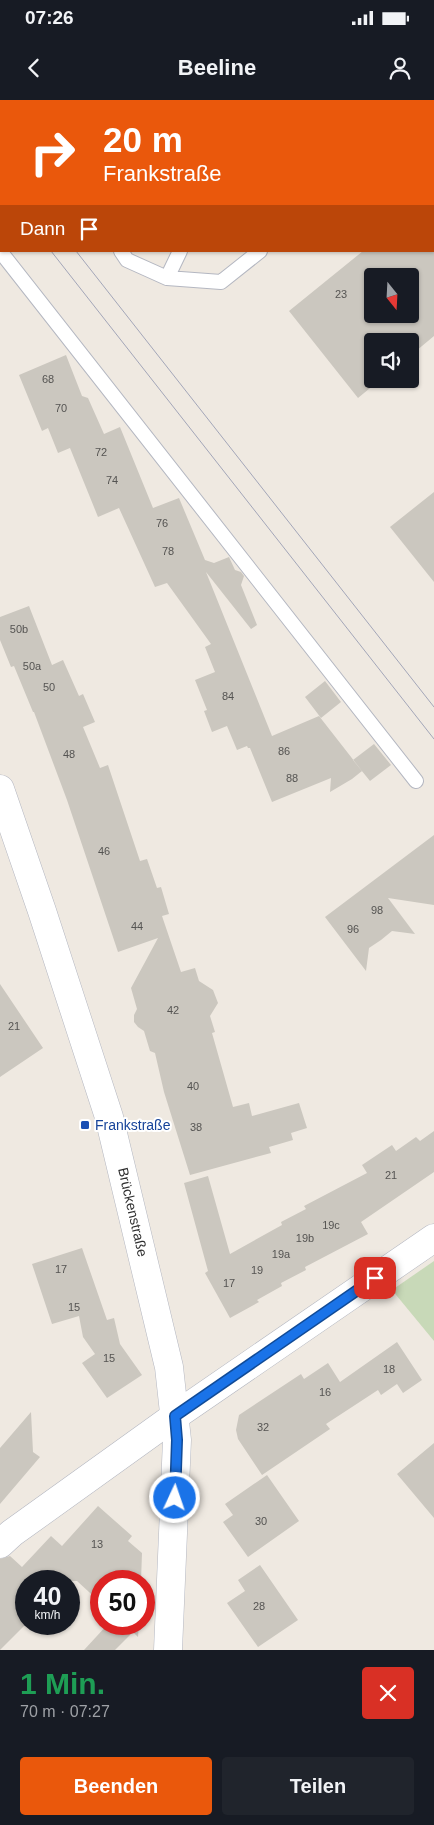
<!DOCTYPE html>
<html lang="de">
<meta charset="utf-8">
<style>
body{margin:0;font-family:Helvetica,sans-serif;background:#20242c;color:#f1f3f6;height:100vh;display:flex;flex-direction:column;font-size:19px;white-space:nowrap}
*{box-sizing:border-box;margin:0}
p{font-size:16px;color:#9ea1a6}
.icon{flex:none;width:28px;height:28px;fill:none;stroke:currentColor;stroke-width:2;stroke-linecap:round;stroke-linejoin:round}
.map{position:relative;height:1550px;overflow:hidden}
.drawer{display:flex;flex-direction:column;background:#171b24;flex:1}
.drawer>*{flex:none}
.top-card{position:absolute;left:0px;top:0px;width:435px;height:152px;box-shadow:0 1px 4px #0004;background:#ea580c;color:#fff;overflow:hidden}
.needle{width:32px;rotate:162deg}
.buttons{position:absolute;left:364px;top:168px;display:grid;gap:10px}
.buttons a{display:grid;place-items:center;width:55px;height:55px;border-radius:5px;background:#171b24;box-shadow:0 1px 4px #0004;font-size:25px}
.speed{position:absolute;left:15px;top:1470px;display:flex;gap:10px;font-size:25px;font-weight:700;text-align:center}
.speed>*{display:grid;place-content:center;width:65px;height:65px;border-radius:50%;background:#171b24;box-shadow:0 1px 4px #0004;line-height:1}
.speed small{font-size:12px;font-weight:400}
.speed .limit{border:8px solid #d22;background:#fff;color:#111}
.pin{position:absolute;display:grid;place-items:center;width:42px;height:42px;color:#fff;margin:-21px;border-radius:10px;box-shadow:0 2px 8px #0006}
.me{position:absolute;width:55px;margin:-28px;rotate:3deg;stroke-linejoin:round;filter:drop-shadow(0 0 4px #0008)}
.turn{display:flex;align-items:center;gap:18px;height:105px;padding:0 20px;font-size:22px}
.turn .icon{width:65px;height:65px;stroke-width:2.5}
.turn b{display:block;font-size:35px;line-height:42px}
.then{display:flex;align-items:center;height:48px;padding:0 20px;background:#0003;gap:10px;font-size:19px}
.round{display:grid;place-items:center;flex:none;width:52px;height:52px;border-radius:5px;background:#20242c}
.summary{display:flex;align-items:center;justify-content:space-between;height:85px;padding:0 20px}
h1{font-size:30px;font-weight:700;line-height:38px;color:#1e9e55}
.action{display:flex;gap:10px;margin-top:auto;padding:10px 20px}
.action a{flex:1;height:58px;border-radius:5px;background:#ea580c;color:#fff;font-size:20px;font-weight:700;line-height:58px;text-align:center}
.action a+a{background:#20242c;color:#f1f3f6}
.status{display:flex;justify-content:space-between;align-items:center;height:35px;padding:0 25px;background:#171b24;direction:ltr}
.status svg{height:14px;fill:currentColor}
header{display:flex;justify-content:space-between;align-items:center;height:65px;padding:0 20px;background:#171b24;font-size:22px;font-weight:700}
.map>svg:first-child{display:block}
.cemetery{fill:#c8d9b8}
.building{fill:#cbc7bf;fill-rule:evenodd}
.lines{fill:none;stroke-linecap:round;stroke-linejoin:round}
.service-casing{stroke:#b4b7c1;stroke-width:16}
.minor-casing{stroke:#b4b7c1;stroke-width:29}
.secondary-casing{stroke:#b4b7c1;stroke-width:29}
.service{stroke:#fff;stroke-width:14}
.minor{stroke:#fff;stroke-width:28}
.secondary{stroke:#fff;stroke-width:28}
.tram{stroke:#a3a6b8;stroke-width:1}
.route-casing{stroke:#114b97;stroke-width:12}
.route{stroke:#1a73e8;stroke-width:9}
.transit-dot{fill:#1a4fb4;stroke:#fff;stroke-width:2}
.labels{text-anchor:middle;stroke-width:4;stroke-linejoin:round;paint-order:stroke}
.number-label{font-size:11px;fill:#555452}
.transit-label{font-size:14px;fill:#164399;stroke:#fff;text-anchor:start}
.street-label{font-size:14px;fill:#2e2e2e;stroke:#fff}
</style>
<div class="status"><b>07:26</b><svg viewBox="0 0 49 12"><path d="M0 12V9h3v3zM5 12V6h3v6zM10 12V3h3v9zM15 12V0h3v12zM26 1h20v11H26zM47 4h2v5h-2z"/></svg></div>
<header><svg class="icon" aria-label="back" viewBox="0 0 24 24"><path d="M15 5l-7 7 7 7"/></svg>Beeline<svg class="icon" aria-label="person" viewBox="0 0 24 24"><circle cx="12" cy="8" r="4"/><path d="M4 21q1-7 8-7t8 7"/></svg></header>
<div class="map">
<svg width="434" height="1550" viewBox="0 0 434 1550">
<rect width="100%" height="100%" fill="#efe9e1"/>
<!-- cemetery -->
<path class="cemetery" d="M434,1161V1241L392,1190Z"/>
<!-- building -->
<path class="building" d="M363,151H434V236L410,256V241H372V279H381L358,298L289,211ZM372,176H410V214H372Z
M66,255L82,296L88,298L104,334L120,327L153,408L179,398L205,460L214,463L229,457L235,470L241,472L244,476L241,485L257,525L251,529L206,472L272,636L319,616L362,671L352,679L330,692L331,678L272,702L250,648H248L247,646L237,650L227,626L212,632L204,611L207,610L195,580L215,572L205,547L211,544L167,483L155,487L119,408L98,417L70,348L58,353L48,328L42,331L19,275Z
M434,392V482L390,427Z
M29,506L52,565L63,560L79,596L83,594L95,622L83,627L100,668L108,665L140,761L147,759L157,788L161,787L169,814L162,816L181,872L195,868L199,881L213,890L218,903L210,916L215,932L212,933L233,1007L249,1003L252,1016L299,1003L307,1028L291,1033L293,1040L269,1047L271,1053L190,1075L164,992L155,953L150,951L144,931L138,927L134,922V915L137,909L131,888L158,838L118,852L67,700L34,612H33L14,566L11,567L0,540V517Z
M325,581L341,602L321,618L305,597Z
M374,644L391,665L370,681L353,660Z
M434,735V805L388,798L415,834L392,831L381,840L369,848L366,871L325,817Z
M0,884L43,948L0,977Z
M434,1031V1072L361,1122L368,1134L305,1167L306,1170L281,1183L282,1186L257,1200L259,1202L230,1218L205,1173L208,1171L184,1083L208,1076L230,1154L282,1125L281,1122L306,1109L304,1106L367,1073L362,1065L392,1045L396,1051L416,1037L420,1041Z
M82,1148L107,1220L114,1218L120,1244L142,1275L107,1298L82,1263L95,1254L83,1237L79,1216L52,1224L32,1164Z
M397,1242L422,1280L403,1293L397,1284L381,1295L378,1290L326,1324L330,1329L262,1375L238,1339L236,1330L239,1315L301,1274L304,1279L328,1263L340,1282Z
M31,1312L33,1352L40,1357L0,1404V1348Z
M434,1343V1418L397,1374Z
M267,1375L299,1421L248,1457L223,1422L233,1415L225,1404Z
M98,1406L132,1436L128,1441L142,1453L141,1481H101V1503L77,1481H26V1524L0,1550V1459L10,1456L22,1467L51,1436L62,1446Z
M260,1465L298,1520L258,1547L227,1503L245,1491L238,1480Z
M108,1524H139L138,1537L133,1532L115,1550H84Z"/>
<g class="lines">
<!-- service casing -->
<g class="service-casing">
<path id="service" d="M0,0L1,1
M364,1L365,0
M0,151L416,681
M121,151L127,160L167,178L221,182L260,151
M167,178L180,151"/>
</g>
<!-- minor casing -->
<g class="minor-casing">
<path id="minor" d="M0,1444L12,1433L175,1316L434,1138"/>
</g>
<!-- secondary casing -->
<g class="secondary-casing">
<path id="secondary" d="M0,689L42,811L109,1017L169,1267L177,1340L168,1550"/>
</g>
<!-- service -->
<use href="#service" class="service"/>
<!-- minor -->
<use href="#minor" class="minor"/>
<!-- secondary -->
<use href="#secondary" class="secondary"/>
<!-- tram -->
<path class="tram" d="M0,55L1,56
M0,87L1,89
M51,151L434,639
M76,151L434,607"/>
</g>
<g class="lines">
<!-- route casing -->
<g class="route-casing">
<path id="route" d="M175,1398L177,1340L175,1316L375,1178"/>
</g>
<!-- route -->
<use href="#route" class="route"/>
</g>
<!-- markers -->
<rect class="transit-dot" x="80" y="1020" width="10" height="10" rx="2.5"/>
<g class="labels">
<!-- number labels -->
<g class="number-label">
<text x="341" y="198">23</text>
<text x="48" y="283">68</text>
<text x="61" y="312">70</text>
<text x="101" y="356">72</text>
<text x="112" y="384">74</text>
<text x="162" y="427">76</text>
<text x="168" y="455">78</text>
<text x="19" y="533">50b</text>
<text x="32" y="570">50a</text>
<text x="49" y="591">50</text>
<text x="228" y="600">84</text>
<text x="284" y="655">86</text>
<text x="69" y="658">48</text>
<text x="292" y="682">88</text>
<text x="104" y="755">46</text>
<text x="377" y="814">98</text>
<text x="137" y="830">44</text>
<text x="353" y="833">96</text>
<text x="173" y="914">42</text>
<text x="14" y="930">21</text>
<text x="193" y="990">40</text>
<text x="196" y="1031">38</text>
<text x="391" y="1079">21</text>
<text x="331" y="1129">19c</text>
<text x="305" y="1142">19b</text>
<text x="281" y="1158">19a</text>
<text x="61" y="1173">17</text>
<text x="257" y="1174">19</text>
<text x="229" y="1187">17</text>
<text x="74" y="1211">15</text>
<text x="109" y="1262">15</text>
<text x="389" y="1273">18</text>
<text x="325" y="1296">16</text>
<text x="263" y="1331">32</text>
<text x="261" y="1425">30</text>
<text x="97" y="1448">13</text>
<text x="259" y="1510">28</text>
</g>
<!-- transit labels -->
<g class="transit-label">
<text x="95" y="1030">Frankstraße</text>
</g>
<!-- street labels -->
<g class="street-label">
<text transform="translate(133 1112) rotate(77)" y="5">Brückenstraße</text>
</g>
</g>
</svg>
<div class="buttons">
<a><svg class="needle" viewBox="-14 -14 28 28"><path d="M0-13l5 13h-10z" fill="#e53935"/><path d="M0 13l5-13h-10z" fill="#9ea1a6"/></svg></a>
<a><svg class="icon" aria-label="sound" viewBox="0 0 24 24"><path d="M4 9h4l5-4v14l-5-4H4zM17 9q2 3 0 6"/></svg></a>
</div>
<div class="speed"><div>40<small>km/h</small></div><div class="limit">50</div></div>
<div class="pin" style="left:375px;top:1178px;background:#d93025"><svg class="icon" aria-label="arrive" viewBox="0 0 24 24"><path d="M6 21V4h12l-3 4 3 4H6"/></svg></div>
<svg class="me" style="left:175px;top:1398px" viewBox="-20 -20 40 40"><circle r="17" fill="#1a73e8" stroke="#fff" stroke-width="3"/><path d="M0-11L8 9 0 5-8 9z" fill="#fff"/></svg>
<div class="top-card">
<div class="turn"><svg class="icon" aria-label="right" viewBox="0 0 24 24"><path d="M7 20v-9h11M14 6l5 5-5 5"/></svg><div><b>20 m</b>Frankstraße</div></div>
<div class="then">Dann<svg class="icon" aria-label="arrive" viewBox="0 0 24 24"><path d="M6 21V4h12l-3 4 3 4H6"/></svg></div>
</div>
</div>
<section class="drawer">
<div class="summary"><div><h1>1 Min.</h1><p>70 m · 07:27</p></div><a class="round" style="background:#d93025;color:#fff"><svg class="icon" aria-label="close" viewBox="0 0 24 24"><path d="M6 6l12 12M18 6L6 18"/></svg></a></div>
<div class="action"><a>Beenden</a><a>Teilen</a></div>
</section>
